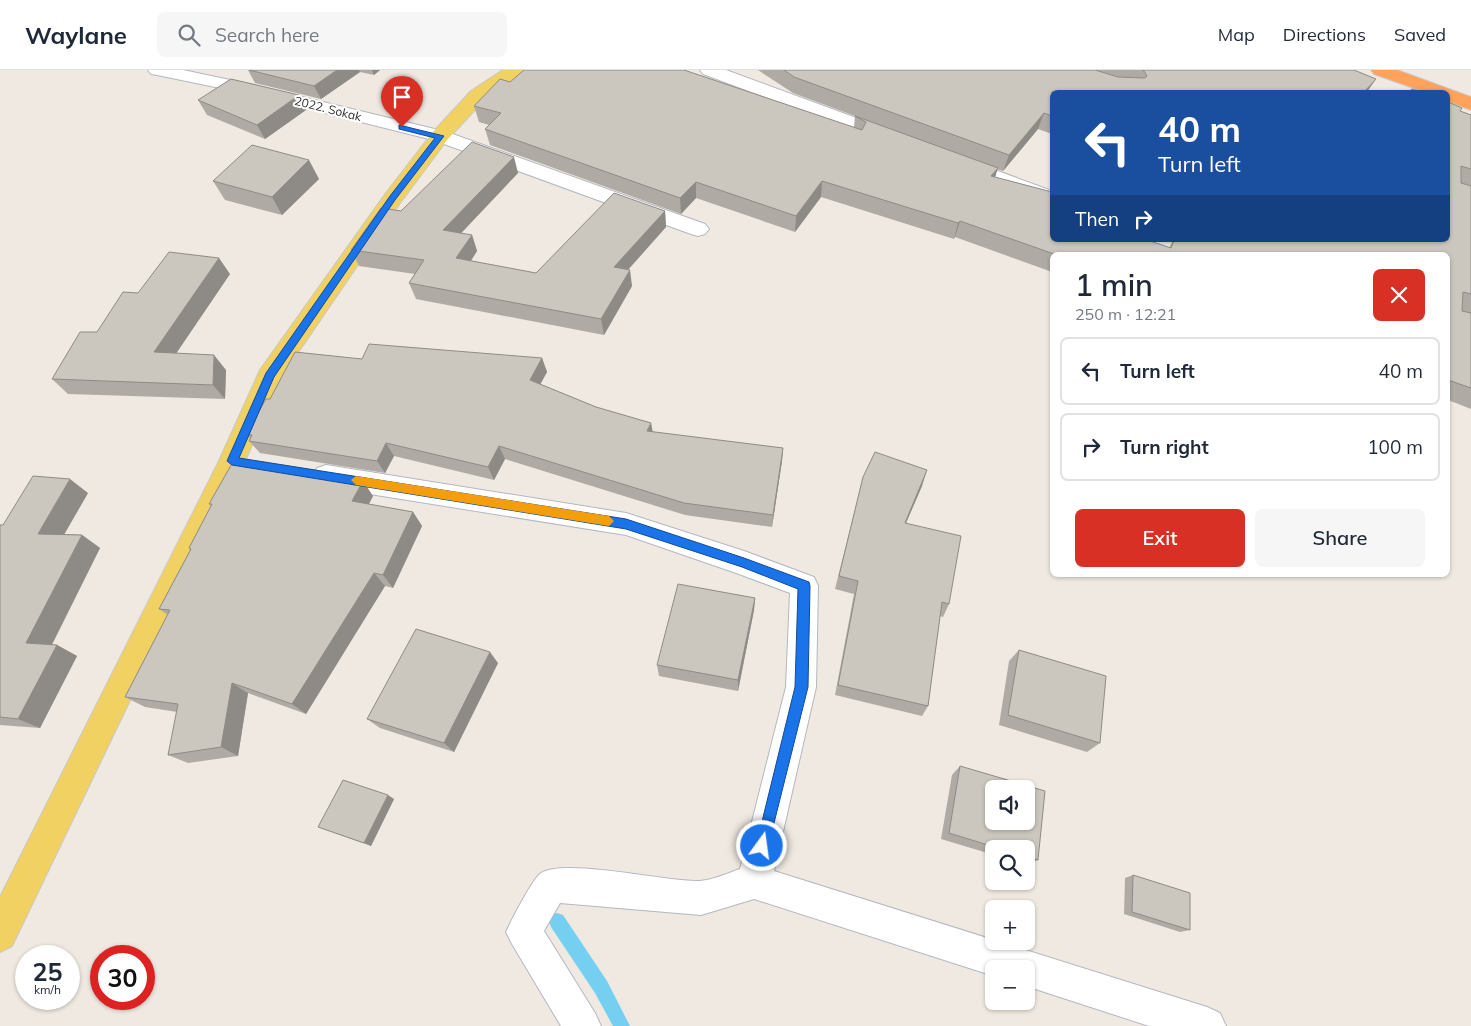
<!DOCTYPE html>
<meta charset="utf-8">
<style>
body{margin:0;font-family:Mulish,sans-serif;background:#f6f6f7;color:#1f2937;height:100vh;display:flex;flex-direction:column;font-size:19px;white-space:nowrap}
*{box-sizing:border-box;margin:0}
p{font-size:16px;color:#747a83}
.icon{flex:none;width:28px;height:28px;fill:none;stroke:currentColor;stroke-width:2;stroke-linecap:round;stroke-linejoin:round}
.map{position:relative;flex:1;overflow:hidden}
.drawer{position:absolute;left:1050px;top:182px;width:400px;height:325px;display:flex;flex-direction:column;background:#fff;border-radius:8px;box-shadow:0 1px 4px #0004}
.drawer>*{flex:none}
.hud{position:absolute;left:1050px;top:20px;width:400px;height:152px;border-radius:8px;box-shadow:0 1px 4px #0004;background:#1a4fa0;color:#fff;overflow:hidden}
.controls{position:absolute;left:985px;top:710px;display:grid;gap:10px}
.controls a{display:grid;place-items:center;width:50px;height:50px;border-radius:8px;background:#fff;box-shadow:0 1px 4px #0004;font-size:25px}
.speed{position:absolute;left:15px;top:875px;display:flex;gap:10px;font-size:25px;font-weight:700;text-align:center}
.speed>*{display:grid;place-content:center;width:65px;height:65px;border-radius:50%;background:#fff;box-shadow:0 1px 4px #0004;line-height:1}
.speed small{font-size:12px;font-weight:400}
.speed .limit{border:8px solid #d22;background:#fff;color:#111}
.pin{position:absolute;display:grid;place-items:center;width:42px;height:42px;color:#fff;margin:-51px -21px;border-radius:50% 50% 50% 0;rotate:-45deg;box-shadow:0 0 5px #0007}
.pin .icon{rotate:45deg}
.me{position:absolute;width:55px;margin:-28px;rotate:14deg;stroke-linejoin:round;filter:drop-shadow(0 0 4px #0008)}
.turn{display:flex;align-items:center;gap:18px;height:105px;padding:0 25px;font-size:22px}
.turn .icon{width:65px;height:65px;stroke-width:2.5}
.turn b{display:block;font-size:35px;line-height:42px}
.then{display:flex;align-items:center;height:48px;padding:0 25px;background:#0003;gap:10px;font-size:19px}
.round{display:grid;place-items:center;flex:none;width:52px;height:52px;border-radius:8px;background:#f6f6f7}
.head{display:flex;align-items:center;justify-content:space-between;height:85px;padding:0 25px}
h1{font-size:30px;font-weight:600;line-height:38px}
.primary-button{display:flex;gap:10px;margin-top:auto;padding:10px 25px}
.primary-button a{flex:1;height:58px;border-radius:8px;background:#d93025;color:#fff;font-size:20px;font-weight:600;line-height:58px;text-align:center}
.primary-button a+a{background:#f6f6f7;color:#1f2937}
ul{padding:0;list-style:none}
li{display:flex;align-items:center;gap:15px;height:68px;margin:0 10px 8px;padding:0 15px;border:2px solid #e0e1e3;border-radius:8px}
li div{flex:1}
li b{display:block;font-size:19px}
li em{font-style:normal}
header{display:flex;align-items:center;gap:30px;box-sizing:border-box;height:70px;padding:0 25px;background:#fff;border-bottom:1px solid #e0e1e3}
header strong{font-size:24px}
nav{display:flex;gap:28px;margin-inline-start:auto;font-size:18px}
.search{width:350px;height:45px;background:#f6f6f7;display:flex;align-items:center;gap:12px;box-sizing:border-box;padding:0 18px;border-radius:8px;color:#747a83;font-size:19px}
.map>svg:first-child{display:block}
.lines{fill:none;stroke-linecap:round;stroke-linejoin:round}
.stream{fill:#75cff0;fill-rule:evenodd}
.minor-casing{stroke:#b4b7c1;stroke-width:2}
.major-casing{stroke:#c9c9c9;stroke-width:2}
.highway-casing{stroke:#c9c9c9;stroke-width:2}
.minor{fill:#fff;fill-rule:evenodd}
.major{fill:#f2d163;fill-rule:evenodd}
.highway{fill:#ffa35c;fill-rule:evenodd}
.wall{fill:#afaba4}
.shaded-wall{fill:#8e8b86}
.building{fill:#cbc7bf;stroke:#8e8b86;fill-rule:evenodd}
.route{fill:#1a73e8;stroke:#114b97}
.slow{fill:#f59e0b}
.labels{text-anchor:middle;stroke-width:4;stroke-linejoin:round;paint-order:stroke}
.far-street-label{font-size:12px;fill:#2e2e2e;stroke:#fff}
</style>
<header>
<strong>Waylane</strong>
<div class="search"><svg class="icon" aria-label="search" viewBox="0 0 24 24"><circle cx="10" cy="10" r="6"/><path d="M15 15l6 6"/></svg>Search here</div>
<nav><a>Map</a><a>Directions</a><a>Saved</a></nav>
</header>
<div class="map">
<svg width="1471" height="956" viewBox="0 0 1471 956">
<rect width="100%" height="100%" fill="#efe9e1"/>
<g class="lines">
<!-- stream -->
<path class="stream" d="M557,843L563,845L607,911L630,956H613L595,923L551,857L549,851L551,845Z"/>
<!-- minor casing -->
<g class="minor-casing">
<path id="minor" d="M148,0H183L249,14L447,62L705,154L709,159L705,164L698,166L691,164L433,70L249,24L157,5L151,4Z
M700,0H726L897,63L900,67L897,71L890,73L883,71L703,4Z
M960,87L1052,121V134L953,97L950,93L953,89Z
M326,395L626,443L744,481L814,507L818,516L816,617L774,801L1207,937L1220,943L1226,956H1149L1026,916V899H994V906L754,829L701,845L560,833L544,861L595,943L601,956H561L512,874L506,862C511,851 533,808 541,803C566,788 666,812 700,811C713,810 728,803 740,799L786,617L790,523L739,504L626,465L326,417L317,414L313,406L317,398Z"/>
</g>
<!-- major casing -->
<g class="major-casing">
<path id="major" d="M503,0H524L521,4L485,29L447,70L400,133L280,309L245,391L12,876L0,882V827L219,391L260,300L386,123L433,62L471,21Z"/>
</g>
<!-- highway casing -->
<g class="highway-casing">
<path id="highway" d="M1371,0H1397L1471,27V40L1448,31V22H1425L1374,4Z"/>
</g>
<!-- minor -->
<use href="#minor" class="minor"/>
<!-- major -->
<use href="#major" class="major"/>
<!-- highway -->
<use href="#highway" class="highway"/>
</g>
<!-- wall -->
<path class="wall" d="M248,0H380L374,5L360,2L321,29L255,13Z
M758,0H1354L1052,22V64L1038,59L1003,101L997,99L995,107L1052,170L1169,178L1173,170H1448L1460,41L1471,45V339L1448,330V185H1052V202L955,167L954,169L821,127L795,162L696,128L681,144L490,75L485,59L489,55L479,52L474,36L510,12L854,57L855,46L793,23Z
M198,30L306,40L265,69L207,45Z
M518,103L461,163L472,165L477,181L471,191L536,203L665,141L666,157L628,200L632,216L604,265L416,229L409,213L415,204L359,196L351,180L401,141Z
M319,109L282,145L225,130L213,111Z
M230,204L176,283L226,300L225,329L68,324L52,309L138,223Z
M542,288L547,302L540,314L596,337L651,353L653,362L783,378L782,391L772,457L685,445L505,389L494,410L394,386L385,403L260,383L249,371L250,369L246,364L270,329L362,289Z
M863,407L922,416L906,453L949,534L943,547L940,546L928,636L922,646L835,625L854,524L835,519Z
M88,423L64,464L82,465L100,478L52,575H57L77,586L40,658L0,655V455H3Z
M373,426L369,434L413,442L422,456L393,518L385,516L306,644L248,623L238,686L188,693L168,685L177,642L145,637L125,627L168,545L159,539L190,480L189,478L211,436L209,434Z
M755,528L754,540L738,621L659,606L657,595Z
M1019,580L1100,673L1087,682L999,655L1009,591Z
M498,593L454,682L380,658L367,649Z
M960,696L1038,790L1026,795V779H994V785L941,769L952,705Z
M394,729L371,776L318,757Z
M1133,805L1190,860L1180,862L1124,844L1125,808Z"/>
<!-- shaded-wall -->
<path class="shaded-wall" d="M337,0H359L360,2L321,29L314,16Z
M372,0H380L374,5Z
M1376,9L1367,22H1364Z
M299,25L306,40L265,69L257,55Z
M1044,43L1038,59L1003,101L1009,85Z
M514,87L518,103L449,176L443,160Z
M309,90L319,109L282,145L272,127Z
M998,98L993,114L991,106Z
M822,111L821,127L795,162L796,146Z
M696,112V128L681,144L680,128Z
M665,141L666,157L616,213L614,197Z
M960,151L955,167L954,169L958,153Z
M472,165L477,181L462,204L456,188Z
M219,188L230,204L167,297L154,282Z
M630,200L632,216L604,265L601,249Z
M214,285L226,300L225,329L213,315Z
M542,288L547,302L535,324L530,310Z
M651,353L653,366L647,361Z
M386,373L394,386L385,403L377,391Z
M499,376L505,389L494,410L488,397Z
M783,378L782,391L772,457L773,445Z
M927,400L922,416L900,467L905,453Z
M70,409L88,423L57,477L38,464Z
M363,411L373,426L363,445L352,431Z
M413,442L422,456L393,518L383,505Z
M82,465L100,478L47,584L26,573Z
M374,503L385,516L306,644L292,634Z
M755,528L754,540L738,621V610Z
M57,575L77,586L40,658L18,649Z
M490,582L498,593L454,682L444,673Z
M232,613L248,623L238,686L221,677Z
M388,725L394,729L371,776L364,773Z"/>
<!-- building -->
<path class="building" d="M249,0H337L314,16Z
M524,0H684L862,60L866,52L855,46L998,98L991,106L1052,122V170H1147L1171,178L1174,170L1253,171V170H1448V32L1462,38L1460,41L1471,45V99L1461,96V113L1471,116V224L1463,222L1462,241L1471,243V318L1448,310V185H1057L960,151L958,153L822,111L796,146L696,112L680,128L485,59L501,43L474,36L500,9L510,12Z
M784,0H1095L1118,7L1145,8L1147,6L1144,1L1142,0H1354L1376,9L1364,22H1052V46L1044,43L1009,85L794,7Z
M231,9L299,25L257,55L198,30Z
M1412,19L1422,22H1408Z
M472,72L514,87L443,160L472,165L456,188L536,203L614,123L665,141L614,197L630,200L601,249L409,213L424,190L351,180L381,138L401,141Z
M252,75L309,90L272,127L213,111Z
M169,182L219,188L154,282L214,285L213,315L52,309L80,262H97L123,222L138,223Z
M369,274L542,288L530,310L596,337L651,353L647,361L783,378L773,445L684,433L499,376L488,397L386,373L377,391L249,371L252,365L246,364L266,329H270L295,282L362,289Z
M875,382L927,400L905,453L961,466L949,534L942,532L928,636L838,615L858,511L839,506L863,407Z
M234,390L363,411L352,431L413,442L383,505L374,503L292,634L232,613L221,677L168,685L178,634L125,627L170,540L159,539L191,479L189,478L212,434H209Z
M33,406L70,409L38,464L82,465L26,573L57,575L18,649L0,647V455H3Z
M678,514L755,528L738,610L657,595Z
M416,559L490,582L444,673L367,649Z
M1019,580L1106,606L1100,673L1008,645Z
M960,696L1045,721L1038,790L1026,786V779H1001L949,763ZM994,719H1026V751H994Z
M343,710L388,725L364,773L318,757Z
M1133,805L1190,823V860L1132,842Z"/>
<!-- route -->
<path class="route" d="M399,55L444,66L395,130L274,307L239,388L626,449L744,488L809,512L810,516L808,617L767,781L762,783L758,781L756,776L795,617L798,519L742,497L626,459L232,395L227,391L266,303L390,126L435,68L399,59Z"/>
<!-- slow -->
<path class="slow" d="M356,406L609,446L614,451L609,456L356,415L351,410Z"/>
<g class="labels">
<!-- far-street labels -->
<g class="far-street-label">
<text transform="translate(328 39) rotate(14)" y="4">2022. Sokak</text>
</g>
</g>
</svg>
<div class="controls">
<a><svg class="icon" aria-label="sound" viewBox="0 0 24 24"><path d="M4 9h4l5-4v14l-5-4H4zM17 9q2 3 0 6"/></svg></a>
<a><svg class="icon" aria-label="search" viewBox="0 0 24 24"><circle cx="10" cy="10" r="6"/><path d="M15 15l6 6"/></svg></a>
<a>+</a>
<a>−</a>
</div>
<div class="speed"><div>25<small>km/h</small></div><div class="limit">30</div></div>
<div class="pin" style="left:402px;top:57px;background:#d93025"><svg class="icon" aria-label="arrive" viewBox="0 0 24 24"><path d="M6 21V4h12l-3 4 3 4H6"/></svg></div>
<svg class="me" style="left:762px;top:776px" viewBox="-20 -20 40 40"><circle r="17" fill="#1a73e8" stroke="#fff" stroke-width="3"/><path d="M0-11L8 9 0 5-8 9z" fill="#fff"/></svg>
<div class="hud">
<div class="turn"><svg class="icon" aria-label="left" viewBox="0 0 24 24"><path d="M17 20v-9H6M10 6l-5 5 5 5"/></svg><div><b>40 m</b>Turn left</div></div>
<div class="then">Then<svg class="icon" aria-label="right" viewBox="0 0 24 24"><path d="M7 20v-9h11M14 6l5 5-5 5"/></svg></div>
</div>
<section class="drawer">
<div class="head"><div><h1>1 min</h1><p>250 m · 12:21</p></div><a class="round" style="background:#d93025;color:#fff"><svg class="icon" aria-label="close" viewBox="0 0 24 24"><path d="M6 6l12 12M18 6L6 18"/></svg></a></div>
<ul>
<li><svg class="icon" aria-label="left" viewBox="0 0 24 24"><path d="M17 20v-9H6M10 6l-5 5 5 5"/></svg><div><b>Turn left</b></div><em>40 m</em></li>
<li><svg class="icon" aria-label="right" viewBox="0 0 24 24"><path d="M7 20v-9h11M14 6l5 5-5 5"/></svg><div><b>Turn right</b></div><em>100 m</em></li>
</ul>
<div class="primary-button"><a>Exit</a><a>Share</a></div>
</section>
</div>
